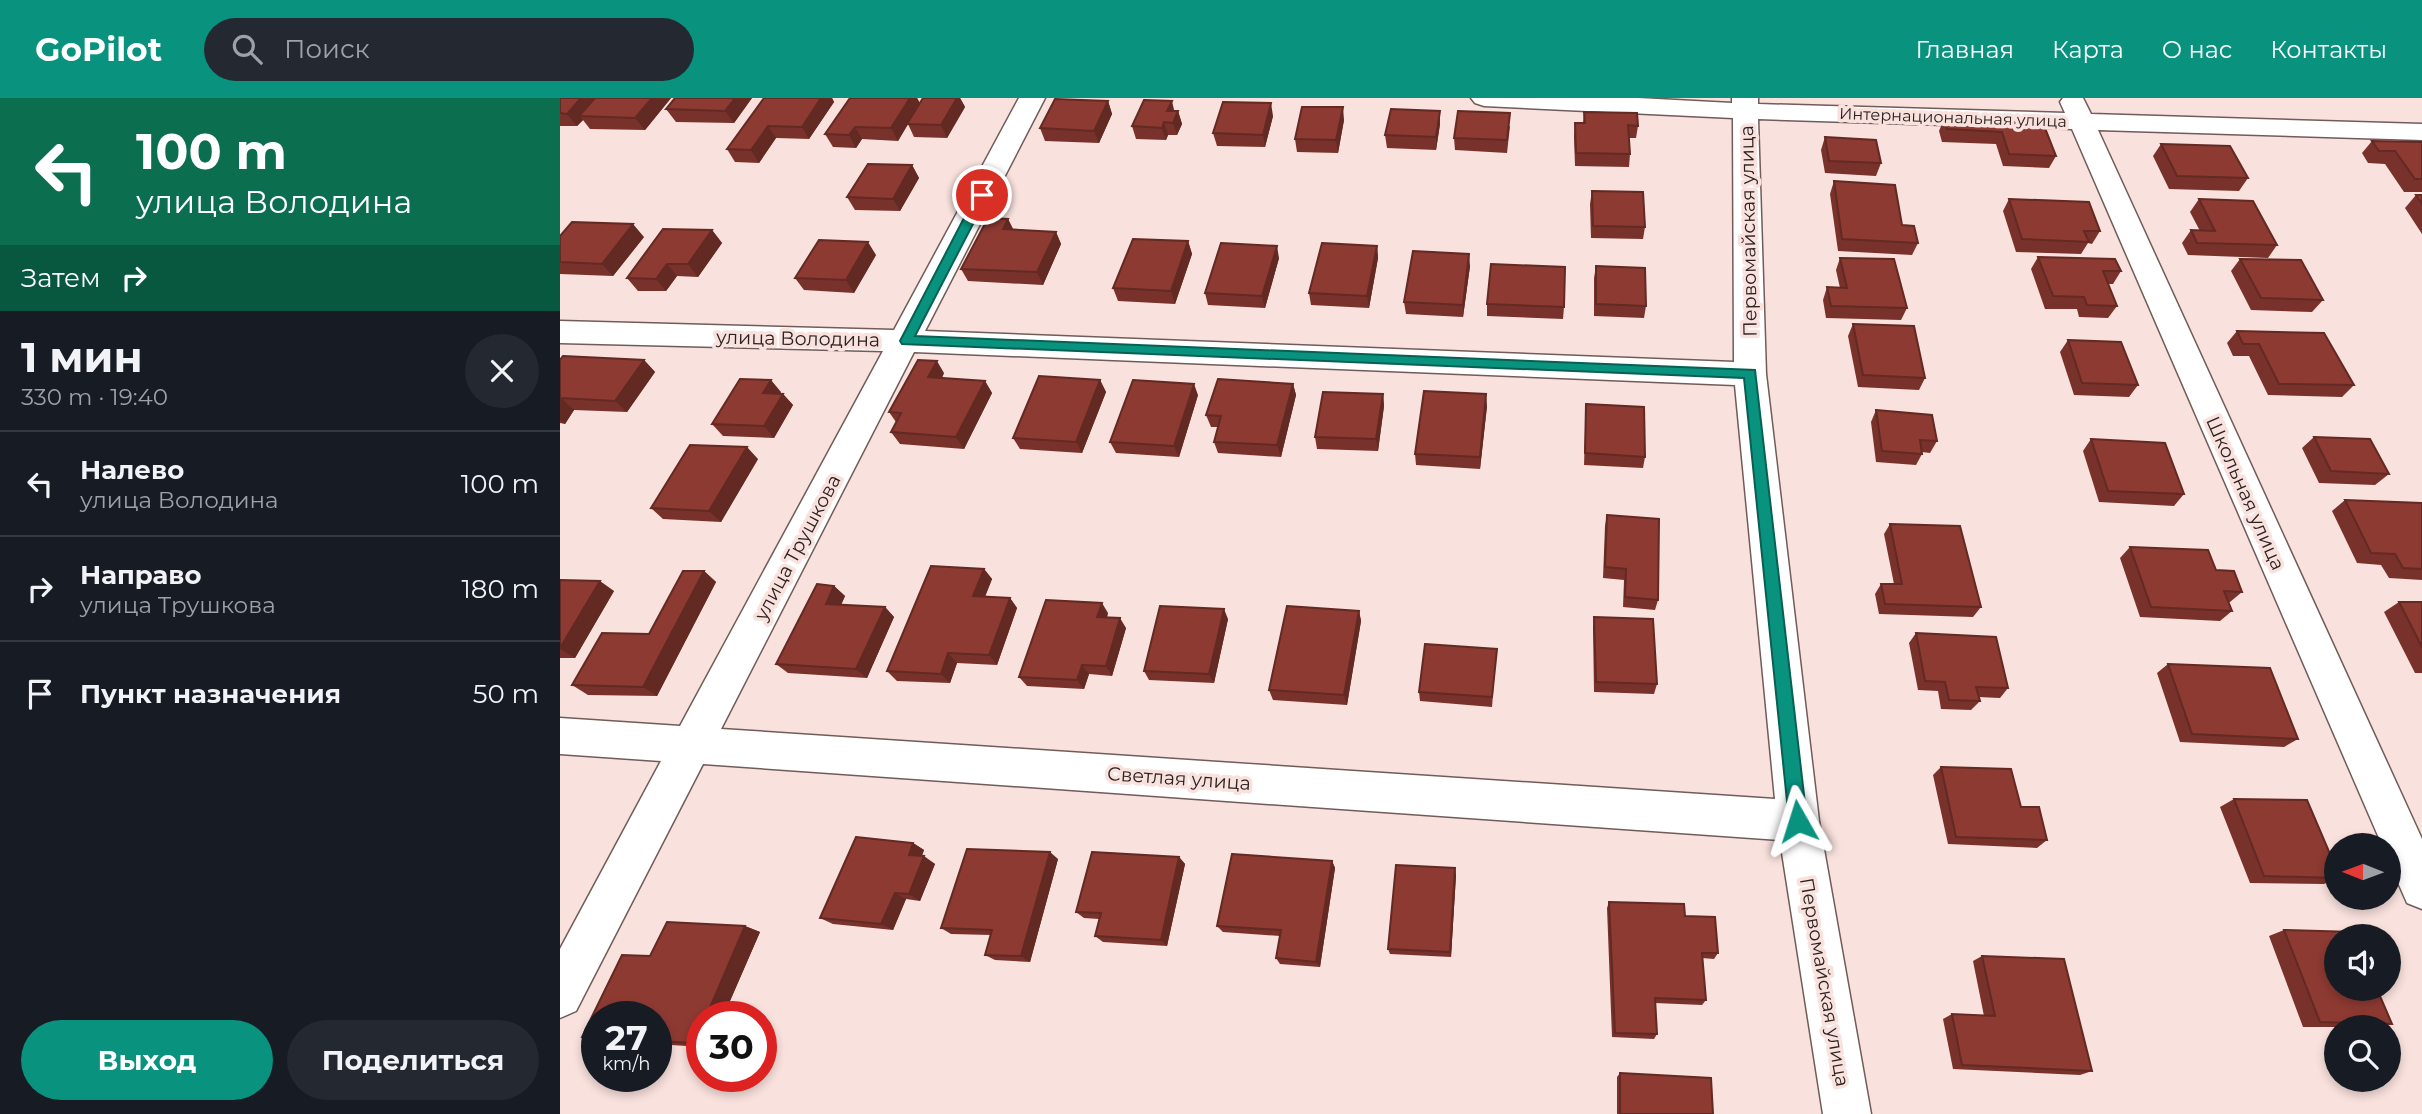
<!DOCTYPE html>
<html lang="ru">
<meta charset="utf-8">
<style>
body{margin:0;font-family:Montserrat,sans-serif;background:#242831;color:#f1f3f6;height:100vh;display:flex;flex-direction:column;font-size:26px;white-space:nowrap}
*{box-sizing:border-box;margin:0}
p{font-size:23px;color:#9ea1a6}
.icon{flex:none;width:38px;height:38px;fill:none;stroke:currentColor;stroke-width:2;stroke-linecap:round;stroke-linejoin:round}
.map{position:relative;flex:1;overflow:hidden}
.details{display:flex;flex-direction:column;background:#171b24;width:560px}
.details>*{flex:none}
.top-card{background:#0b6e4f;color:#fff;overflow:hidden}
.needle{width:46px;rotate:271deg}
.fabs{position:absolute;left:1764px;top:735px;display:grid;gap:14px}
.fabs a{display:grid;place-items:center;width:77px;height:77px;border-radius:50%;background:#171b24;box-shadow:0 4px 10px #0003;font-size:35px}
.speed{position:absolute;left:21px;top:903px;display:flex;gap:14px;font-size:35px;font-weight:700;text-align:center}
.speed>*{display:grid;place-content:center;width:91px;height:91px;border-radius:50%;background:#171b24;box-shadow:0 4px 10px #0003;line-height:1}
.speed small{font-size:18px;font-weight:400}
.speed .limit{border:10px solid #d22;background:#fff;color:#111}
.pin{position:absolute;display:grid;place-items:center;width:60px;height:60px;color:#fff;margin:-30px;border:4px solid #fff;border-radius:50%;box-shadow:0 2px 7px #0007}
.me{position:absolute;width:77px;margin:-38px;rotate:354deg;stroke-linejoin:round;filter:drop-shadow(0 0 5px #0008)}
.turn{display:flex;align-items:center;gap:24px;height:147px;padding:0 21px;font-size:32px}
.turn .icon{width:91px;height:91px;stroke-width:2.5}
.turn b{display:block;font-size:49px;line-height:60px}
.then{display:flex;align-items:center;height:66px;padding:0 21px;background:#0003;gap:14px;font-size:26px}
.round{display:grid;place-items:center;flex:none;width:74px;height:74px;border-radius:37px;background:#242831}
.head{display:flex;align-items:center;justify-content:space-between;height:119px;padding:0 21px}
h1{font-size:42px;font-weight:700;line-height:52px}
.action{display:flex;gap:14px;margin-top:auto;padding:14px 21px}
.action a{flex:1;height:80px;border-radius:42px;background:#09937f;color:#fff;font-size:28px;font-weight:700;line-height:80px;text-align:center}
.action a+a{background:#242831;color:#f1f3f6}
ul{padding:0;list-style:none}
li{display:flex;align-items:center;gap:21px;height:105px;padding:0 21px;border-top:2px solid #363941}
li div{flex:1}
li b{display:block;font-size:26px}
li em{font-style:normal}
header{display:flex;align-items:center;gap:42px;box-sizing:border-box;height:98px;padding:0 35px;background:#09937f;color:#fff}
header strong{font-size:33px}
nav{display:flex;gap:38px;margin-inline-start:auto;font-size:24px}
.search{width:490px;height:63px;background:#242831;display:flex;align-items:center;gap:18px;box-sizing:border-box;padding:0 24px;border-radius:38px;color:#9ea1a6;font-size:26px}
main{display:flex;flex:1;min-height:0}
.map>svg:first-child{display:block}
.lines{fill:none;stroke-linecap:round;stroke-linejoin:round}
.street-casing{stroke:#705c59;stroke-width:3}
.street{fill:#fff;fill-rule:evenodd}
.wall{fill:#79322b}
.shaded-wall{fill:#632923}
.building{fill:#8d3a32;stroke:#632923;stroke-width:2}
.route{fill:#09937f;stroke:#066053;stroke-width:2}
.labels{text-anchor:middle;stroke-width:7;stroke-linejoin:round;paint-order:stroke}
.far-street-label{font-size:16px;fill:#2a2220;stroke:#f9e1dd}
.street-label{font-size:19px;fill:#2a2220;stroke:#f9e1dd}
</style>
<header>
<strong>GoPilot</strong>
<div class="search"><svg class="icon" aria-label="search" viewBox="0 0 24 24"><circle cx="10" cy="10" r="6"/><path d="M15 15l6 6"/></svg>Поиск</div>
<nav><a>Главная</a><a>Карта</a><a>О нас</a><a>Контакты</a></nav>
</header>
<main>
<section class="details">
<div class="top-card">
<div class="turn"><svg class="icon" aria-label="left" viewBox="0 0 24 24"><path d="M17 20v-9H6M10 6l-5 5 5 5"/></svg><div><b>100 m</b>улица Володина</div></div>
<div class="then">Затем<svg class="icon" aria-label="right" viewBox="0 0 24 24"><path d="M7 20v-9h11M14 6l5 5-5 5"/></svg></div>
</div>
<div class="head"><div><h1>1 мин</h1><p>330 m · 19:40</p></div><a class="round"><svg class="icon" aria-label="close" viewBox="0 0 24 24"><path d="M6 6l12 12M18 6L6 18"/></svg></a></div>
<ul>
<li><svg class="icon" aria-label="left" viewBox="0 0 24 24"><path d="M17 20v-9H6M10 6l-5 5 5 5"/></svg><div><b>Налево</b><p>улица Володина</p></div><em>100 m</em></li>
<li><svg class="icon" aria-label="right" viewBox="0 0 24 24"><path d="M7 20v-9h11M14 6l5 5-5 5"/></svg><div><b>Направо</b><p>улица Трушкова</p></div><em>180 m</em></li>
<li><svg class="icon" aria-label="arrive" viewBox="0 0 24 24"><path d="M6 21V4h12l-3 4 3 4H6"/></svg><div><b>Пункт назначения</b></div><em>50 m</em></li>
</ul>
<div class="action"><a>Выход</a><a>Поделиться</a></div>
</section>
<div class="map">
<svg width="1862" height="1016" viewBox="0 0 1862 1016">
<rect width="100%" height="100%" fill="#f9e1dd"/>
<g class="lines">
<!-- street casing -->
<g class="street-casing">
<path id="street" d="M459,0H485L365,233L1174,264L1173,20L924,8L915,5L911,0H1078L1172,5V0H1198V6L1505,15L1500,4L1503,0H1523L1531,16L1862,26V42L1538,32L1862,741V811L1847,805L1829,764V747H1822L1512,31L1198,21L1206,276L1259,723L1311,1016H1263L1220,742L143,666L16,913L0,920V851L101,663L0,656V620L120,628L323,253L0,245V223L334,232ZM354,254L1175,287L1215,701L161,631Z"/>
</g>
<!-- street -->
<use href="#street" class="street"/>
</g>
<!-- wall -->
<path class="wall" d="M0,0H111L85,32L30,31L23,22L17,28H0Z
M115,0H192L174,25L116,24L106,11Z
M204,0H272L274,4L249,41L216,40L199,65L175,64L167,51Z
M290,0H357L360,5L363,0H400L405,9L387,40L354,39L348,26L338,43L302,41L296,50L273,49L265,36Z
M548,3L552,16L539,45L485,43L480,30Z
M614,13H618L622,26L617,37H608L606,42L576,41L572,28Z
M880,13V26L876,52L827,50L825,37Z
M1024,14L1078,28L1076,40H1069L1070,56L1069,69L1015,68L1014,38L1015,25H1023Z
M713,18L705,49L657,48L653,35Z
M1384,21L1483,25L1496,58L1489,70L1443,68L1436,46L1382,44L1379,33Z
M784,22L778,55L737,54L735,41Z
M950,28L947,55L895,52L894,40Z
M1265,39L1321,65L1316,78L1265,75L1261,52Z
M1812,43L1862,44V94H1844L1825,66L1808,65L1802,55Z
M1601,46L1688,80L1679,93L1609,91L1593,58Z
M352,67L359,80L340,113L295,112L287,99Z
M1274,83L1342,127L1358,145L1352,157L1278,153L1270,96Z
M1032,93L1085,129L1083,141L1031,140L1030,106Z
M1856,97H1862V136L1845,110Z
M1449,101L1540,133L1532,146L1528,145L1521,156L1456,154L1443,113Z
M1639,101L1717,147L1708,160L1628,157L1622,145L1631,132L1640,133L1630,114Z
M448,121L453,131L496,134L501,146L483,187L408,183L401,171Z
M152,132L162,145L138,179L117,178L106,193H78L67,180Z
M0,138L84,139L53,178L0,176Z
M628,143L632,156L615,206L558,203L553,190Z
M817,148L818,160L809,210L751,207L749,195Z
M316,157L294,195L244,192L235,180Z
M1478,159L1561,173L1553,186H1548L1557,208L1548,220L1519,219L1517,211H1485L1471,171Z
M719,160L705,210L648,207L645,195Z
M1280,160L1347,210L1341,222L1266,220L1263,202L1267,189L1280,190L1276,172Z
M1680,161L1763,202L1752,214L1691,212L1671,173Z
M910,168L903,219L846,216L844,204Z
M1036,168L1086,208L1084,220L1034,218V180Z
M927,206L1004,209L1003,221L927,218Z
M1293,226L1365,280L1359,292L1298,289L1288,238Z
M1677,233L1794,287L1782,299L1708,297L1689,258H1673L1667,245Z
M1508,242L1578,287L1569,299L1514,297L1500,254Z
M0,262H84L95,274L67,314L14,312L5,326L0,325Z
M384,275L382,280L425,283L432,295L404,351L340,346L331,334L336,324L329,314Z
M540,282L546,294L522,355L460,351L453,340Z
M733,286L736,297L721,359L658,355L654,344L658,329H651L646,317Z
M221,294L220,296H223L233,307L214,340L163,338L152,326Z
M823,296L824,308L818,353L757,351L755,339Z
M638,297L619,359L556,355L550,344Z
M1026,306L1085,359L1083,370L1024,367Z
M927,308L920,371L856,367L855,356Z
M1316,312L1377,343L1370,355L1362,354V356L1356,367L1316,364L1311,324Z
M1754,339L1829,376L1815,387L1759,385L1742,350Z
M1531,341L1624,396L1614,408L1539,404L1523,353Z
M198,361L161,424L103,421L91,410Z
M1785,402L1862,405V482L1829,480L1821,467L1797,465L1772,413Z
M1047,417L1098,502L1095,512L1063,509L1064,482L1043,480L1045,428Z
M1330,426L1421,509L1413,519L1319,516L1315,496L1321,486H1334L1324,436Z
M1570,449L1656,472L1682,494L1670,504H1669L1672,513L1660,523L1580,519L1560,460Z
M424,471L432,481L425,499L450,500L457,510L437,567L397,565L390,585L337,583L327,573Z
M144,473L156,484L97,598L28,597L12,587L89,536Z
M0,482L54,493L15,560H0Z
M274,488L285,498L281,507L325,509L334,519L307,580L228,575L216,566Z
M1839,504H1862V575H1855L1824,514Z
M799,513L801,523L787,607L713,602L709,592Z
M548,515L547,520L566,530L552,578L529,576L524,591L467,588L459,579Z
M1034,519L1097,586L1094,596L1034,594L1033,529Z
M668,521L654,585L589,582L584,573Z
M1356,535L1448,590L1440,600L1418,599L1420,603L1411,612L1381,611L1378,593L1358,592L1349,545Z
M936,560L932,609L860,603L859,594Z
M1608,566L1738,641L1724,649L1620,644L1597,575Z
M1381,669L1461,709L1487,742L1477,750L1388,746L1373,677Z
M1674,701L1776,770V781L1764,786L1690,785L1660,709Z
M353,745L364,752L362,758L375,766L360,803L346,801L333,832L273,826L260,820Z
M619,759L625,766L607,848L543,844L535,838L539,821L524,820L516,814Z
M498,761L470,864L435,862L425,857L431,837L391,836L381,830Z
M772,763L775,770L760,869L720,866L716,860L720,838L663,834L657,828Z
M896,777L891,859L830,856L828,851Z
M1049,804L1125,818L1158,855L1154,861L1142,860L1146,902L1142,907L1095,905L1097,936L1094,941L1052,939L1047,810Z
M107,824L185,828L200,834L163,919H142V949L96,946V919H37V942L22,939L62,857L90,858Z
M1724,832L1832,926L1819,929H1743L1709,838Z
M1422,858L1532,973L1520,977L1393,971L1383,921L1392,916L1424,918L1413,863Z
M1060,975L1153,1016H1057V979Z"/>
<!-- shaded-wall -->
<path class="shaded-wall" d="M21,0H43L19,18L23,22L17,28L7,16Z
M92,0H111L85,32L75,20Z
M175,0H192L174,25L165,13Z
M261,0H272L274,4L249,41L242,29Z
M350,0H357L360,6L338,43L331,30Z
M397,0H400L405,9L387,40L381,27Z
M548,3L552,16L539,45L534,33Z
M612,3L615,16L611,25L607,13Z
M711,5L713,18L705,49L703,37Z
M783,9L784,22L778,55L776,42Z
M618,13L622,26L617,37L613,25Z
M880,13V26L876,52V39Z
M604,24L608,37L606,42L602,30Z
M208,28L216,40L199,65L191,52Z
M295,29L302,41L296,50L289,37Z
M352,67L359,80L340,113L333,101Z
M448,121L454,133L443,131Z
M73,126L84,139L53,178L42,166Z
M152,132L162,145L138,179L128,166Z
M496,134L501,146L483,187L477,174Z
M628,143L632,156L615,206L611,193Z
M308,144L316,157L294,195L286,182Z
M717,148L719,160L705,210L702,198Z
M817,148L818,160L809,210L807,198Z
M909,156L910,168L903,219V207Z
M107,166L117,178L106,193L96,181Z
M84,262L95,274L67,314L55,303Z
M377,263L384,275L376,291L368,279Z
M211,282L221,294L214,306L203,295Z
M540,282L546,294L522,355L516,344Z
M425,283L432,295L404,351L396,339Z
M634,286L638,297L619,359L614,348Z
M733,286L736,297L721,359L717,347Z
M223,296L233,307L214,340L204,328Z
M823,296L824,308L818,353L816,341Z
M926,296L927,308L920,371V359Z
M1,300L14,312L5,326L0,322V302Z
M187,349L198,361L161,424L149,413Z
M424,471L432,481L421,508L413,498Z
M144,473L156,484L97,598L83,589Z
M40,483L54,493L15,560L0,551Z
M274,488L285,498L277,516L266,506Z
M450,500L457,510L437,567L429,557Z
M542,505L548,515L543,529L537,519Z
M325,509L334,519L307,580L296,571Z
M664,511L668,521L654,585L649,576Z
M799,513L801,523L787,607L784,597Z
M560,520L566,530L552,578L546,568Z
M388,555L397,565L390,585L381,576Z
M522,567L529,576L524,591L517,582Z
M353,745L364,752L359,764L349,757Z
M490,754L498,761L470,864L461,858Z
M364,758L375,766L360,803L349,796Z
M619,759L625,766L607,848L601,842Z
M772,763L775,770L760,869L756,864Z
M895,770L896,777L891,859L890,854Z
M335,795L346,801L333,832L321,826Z
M185,828L200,834L163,919H146Z
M142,928V947L134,945Z"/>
<!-- building -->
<path class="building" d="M0,0H21L7,16L0,15Z
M35,0H92L75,20L19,18Z
M115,0H175L165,13L106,11Z
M204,0H261L242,29L208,28L191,52L167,51Z
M290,0H350L331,30L295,29L289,37L265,36Z
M363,0H397L381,27L347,26Z
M495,1L548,3L534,33L480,30Z
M584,2L612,3L607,13H618L613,25L604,24L602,30L572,28Z
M663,4L711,5L703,37L653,35Z
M742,9H783L776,42L735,41Z
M831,11L880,13L876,39L825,37Z
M898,13L950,15L947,42L894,40Z
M1024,14L1077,15L1078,28L1068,27L1070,56L1016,55L1015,25H1025Z
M1384,21L1483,25L1496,58L1449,56L1442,34L1387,31Z
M1265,39L1316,42L1321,65L1269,63Z
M1812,43L1862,44V81H1855L1835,53H1819Z
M1601,46L1670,48L1688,80L1617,78Z
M308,66L352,67L333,101L287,99Z
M1274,83L1335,87L1342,127L1354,128L1358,145L1282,141Z
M1032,93L1083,94L1085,129L1033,128Z
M1856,97H1862V106Z
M1449,101L1529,104L1540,133H1524L1529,144L1462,141Z
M1639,101L1693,103L1717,147L1637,145L1631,132L1655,133Z
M428,120L448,121L443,131L496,134L477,174L401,171Z
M12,124L73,126L42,166L0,164V138Z
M103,131L152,132L128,166H107L96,181L67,180Z
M573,141L628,143L611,193L553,190Z
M259,142L308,144L286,182L235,180Z
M661,145L717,148L702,198L645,195Z
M762,145L817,148L807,198L749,195Z
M853,153L909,156L903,207L844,204Z
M1478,159L1555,161L1561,173H1543L1557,208L1527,207L1524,199L1493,198Z
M1280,160L1334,161L1347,210L1271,208L1267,189L1287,190Z
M1680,161L1741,162L1763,202L1701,200Z
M931,166L1005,169L1004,209L927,206Z
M1036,168L1085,170L1086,208L1036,206Z
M1293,226L1354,228L1365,280L1303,277Z
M1677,233L1764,235L1794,287L1719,286L1699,246H1683Z
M1508,242L1561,244L1578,287L1522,285Z
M3,258L84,262L55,303L1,300L0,302V262Z
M358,262L377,263L368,279L425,283L396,339L331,334L341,315L329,314Z
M479,278L540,282L516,344L453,340Z
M180,281L211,282L203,295L223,296L204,328L152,326Z
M658,281L733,286L717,347L654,344L661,318L646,317Z
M573,282L634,286L614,348L550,344Z
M864,293L926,296L920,359L855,356Z
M763,294L823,296L816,341L755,339Z
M1026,306L1084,309L1085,359L1025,355Z
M1316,312L1372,317L1377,343L1360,342L1362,356L1322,353Z
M1754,339L1810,341L1829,376L1771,373Z
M1531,341L1605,345L1624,396L1548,393Z
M130,347L187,349L149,413L91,410Z
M1785,402L1862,405V471L1843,470L1835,456L1811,455Z
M1047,417L1099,421L1098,502L1065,499L1066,471L1045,469Z
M1330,426L1400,428L1421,509L1325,506L1321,486H1342Z
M1570,449L1648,452L1656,472L1674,473L1682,494L1664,493L1672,513L1591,509Z
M371,468L424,471L413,498L450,500L429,557L388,555L381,576L327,573Z
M123,473H144L83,589L12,587L42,535L89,536Z
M0,482L40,483L0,550Z
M257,486L274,488L266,506L325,509L296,571L216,566Z
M486,502L542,505L537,519L560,520L546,568L522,567L517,582L459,579Z
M1839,504H1862V549Z
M600,508L664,511L649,576L584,573Z
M727,508L799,513L784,597L709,592Z
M1034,519L1093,521L1097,586L1036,584Z
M1356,535L1436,539L1448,590L1416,589L1420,603L1389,602L1385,584L1365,583Z
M865,546L937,551L932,599L859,594Z
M1608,566L1710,570L1738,641L1632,636Z
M1381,669L1451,671L1461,709H1479L1487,742L1396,739Z
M1674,701L1747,702L1776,770V780L1704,778Z
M296,739L353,745L349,757L364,758L349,796L335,795L321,826L260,820Z
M407,751L490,754L461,858L425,857L432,832L381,830Z
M532,754L619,759L601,842L535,838L541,815L516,814Z
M672,756L772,763L756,864L716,860L721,832L657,828Z
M836,767L895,770L890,854L828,851Z
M1049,804L1124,806L1125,818L1155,819L1158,855H1142L1146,902L1095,900L1097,936L1055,935Z
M107,824L185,828L146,919H142V928L134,945L96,943V919H37V940L22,939L62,857L90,858Z
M1724,832L1794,834L1796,838H1776V891H1817L1832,926L1760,924Z
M1422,858L1504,861L1532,973L1402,967L1392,916L1435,918Z
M1060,975L1151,980L1153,1016H1060Z"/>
<!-- route -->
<path class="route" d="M422,93L428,97L355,238L1195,272L1247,723L1245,730L1238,732L1232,730L1229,723L1184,280L342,246L340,243L416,97Z"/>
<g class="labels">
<!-- far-street labels -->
<g class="far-street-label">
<text transform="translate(1393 19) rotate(2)" y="6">Интернациональная улица</text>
</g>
<!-- street labels -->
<g class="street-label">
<text transform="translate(1188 133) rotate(-91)" y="7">Первомайская улица</text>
<text transform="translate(238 240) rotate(1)" y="7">улица Володина</text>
<text transform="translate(1686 395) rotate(66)" y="7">Школьная улица</text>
<text transform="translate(237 449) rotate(-62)" y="7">улица Трушкова</text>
<text transform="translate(619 680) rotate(4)" y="7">Светлая улица</text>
<text transform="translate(1265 884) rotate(80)" y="7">Первомайская улица</text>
</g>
</g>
</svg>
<div class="fabs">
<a><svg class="needle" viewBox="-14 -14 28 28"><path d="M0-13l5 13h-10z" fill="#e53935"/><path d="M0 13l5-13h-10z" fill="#9ea1a6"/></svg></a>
<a><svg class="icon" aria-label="sound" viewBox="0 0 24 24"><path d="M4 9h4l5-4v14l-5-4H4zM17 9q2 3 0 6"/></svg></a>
<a><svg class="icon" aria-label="search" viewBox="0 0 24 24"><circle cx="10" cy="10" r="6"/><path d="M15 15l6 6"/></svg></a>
</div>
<div class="speed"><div>27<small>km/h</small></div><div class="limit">30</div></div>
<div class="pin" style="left:422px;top:97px;background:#d93025"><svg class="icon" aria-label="arrive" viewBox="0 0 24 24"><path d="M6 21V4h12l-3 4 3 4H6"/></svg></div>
<svg class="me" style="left:1238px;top:723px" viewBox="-20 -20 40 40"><path d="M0-17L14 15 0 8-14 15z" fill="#09937f" stroke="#fff" stroke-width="4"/></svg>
</div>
</main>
